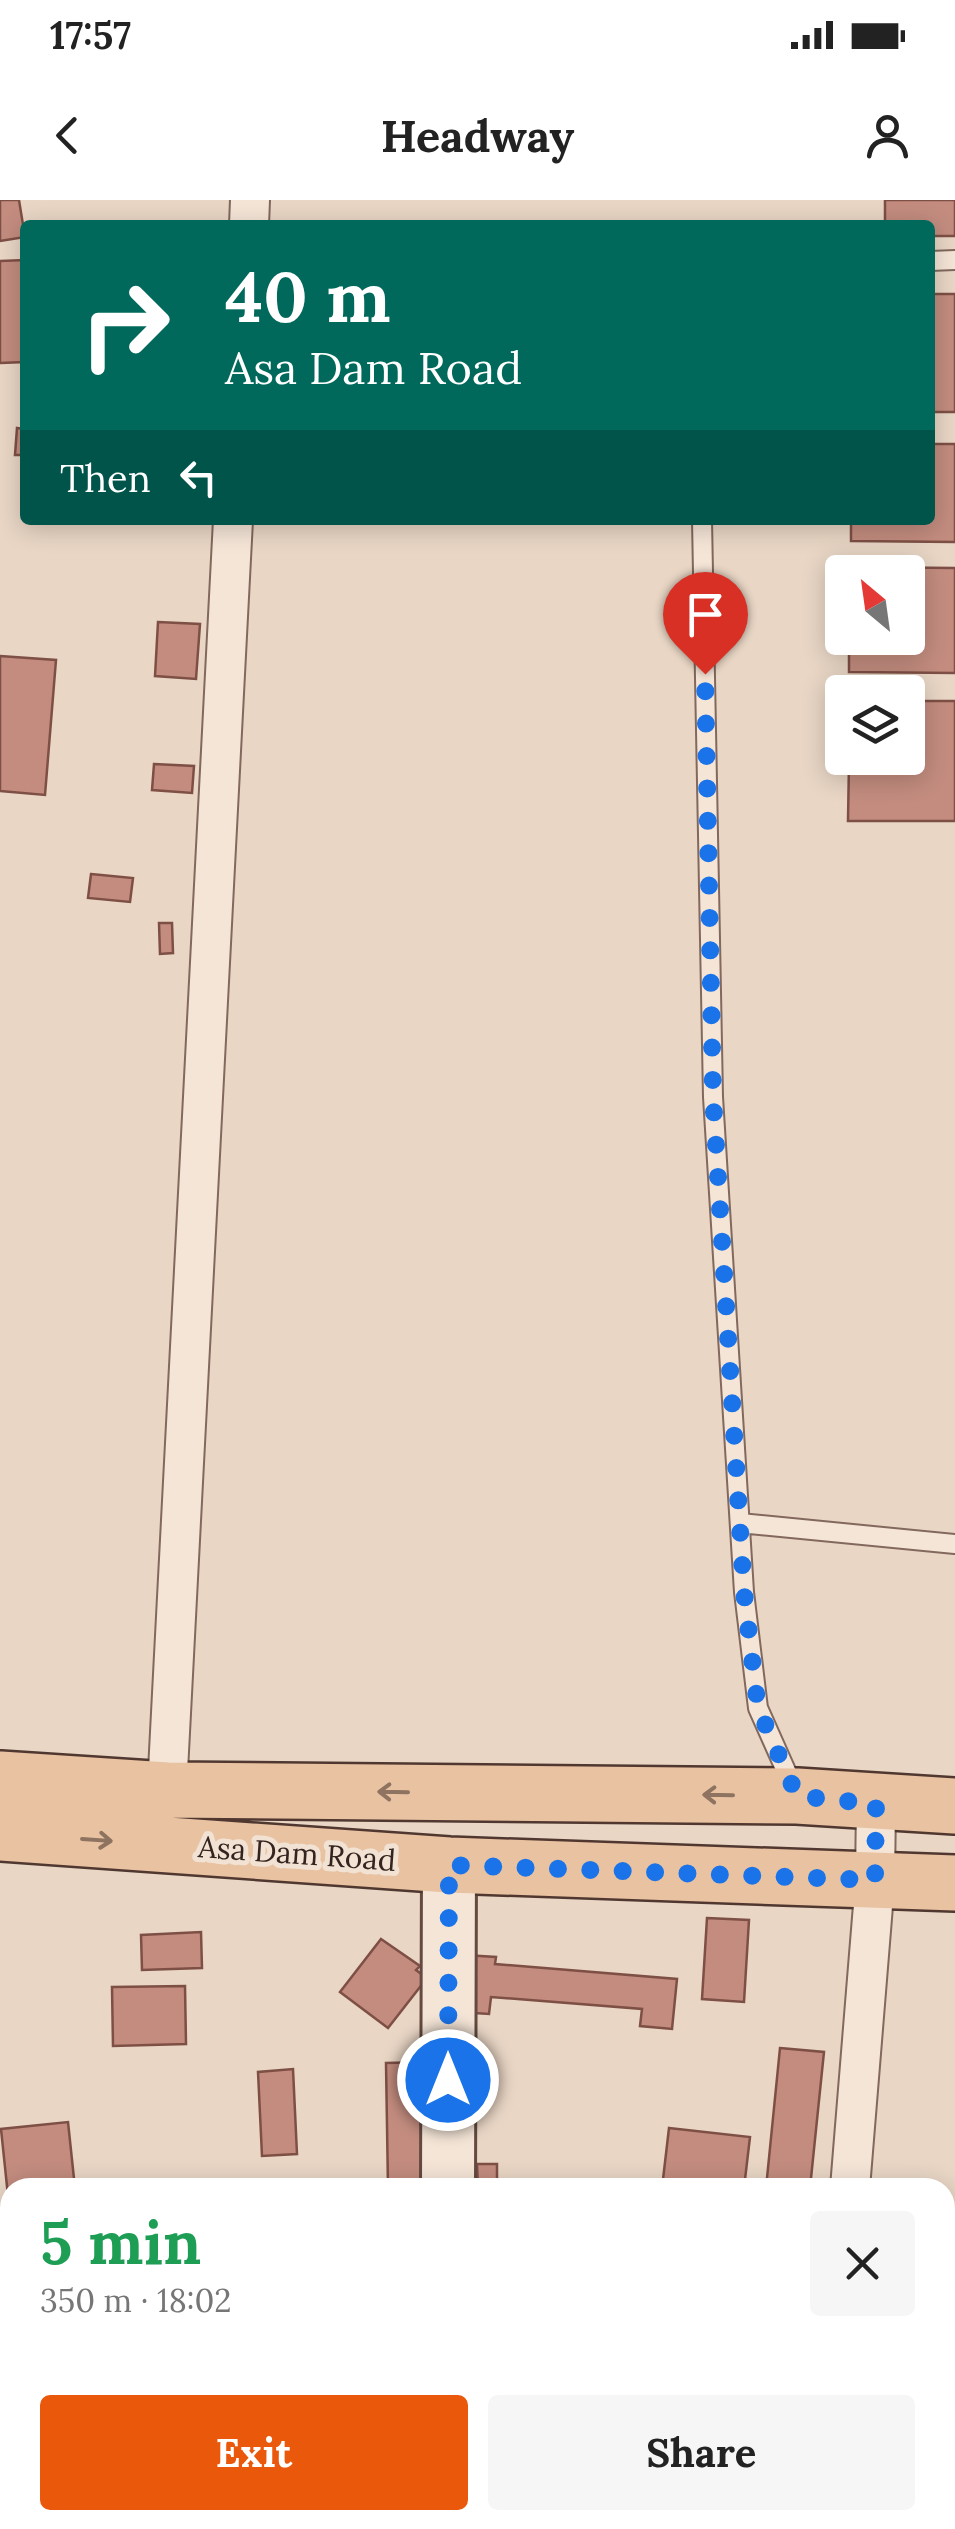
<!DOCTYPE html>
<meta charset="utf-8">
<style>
body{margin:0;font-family:Lora,serif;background:#f6f6f6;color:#222;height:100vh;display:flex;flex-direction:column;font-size:38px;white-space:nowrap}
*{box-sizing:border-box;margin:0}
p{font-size:32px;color:#767676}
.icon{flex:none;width:55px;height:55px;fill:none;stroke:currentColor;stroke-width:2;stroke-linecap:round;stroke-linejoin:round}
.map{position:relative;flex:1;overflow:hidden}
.drawer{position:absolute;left:0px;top:1978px;width:955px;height:352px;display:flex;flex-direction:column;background:#fff;border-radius:30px 30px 0 0;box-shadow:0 5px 25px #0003}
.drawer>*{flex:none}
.top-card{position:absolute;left:20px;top:20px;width:915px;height:305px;border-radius:10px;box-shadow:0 5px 25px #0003;background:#00695c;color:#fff;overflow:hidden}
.needle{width:65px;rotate:331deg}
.buttons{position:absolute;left:825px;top:355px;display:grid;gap:20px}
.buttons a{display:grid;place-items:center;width:100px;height:100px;border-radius:10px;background:#fff;box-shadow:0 5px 25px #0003;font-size:50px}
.pin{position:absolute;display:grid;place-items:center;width:85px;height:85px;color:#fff;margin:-102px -42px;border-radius:50% 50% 50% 0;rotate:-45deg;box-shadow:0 0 10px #0007}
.pin .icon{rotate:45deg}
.me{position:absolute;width:110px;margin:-55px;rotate:0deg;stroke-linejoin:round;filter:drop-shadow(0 0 8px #0008)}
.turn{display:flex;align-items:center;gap:35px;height:210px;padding:0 40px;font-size:45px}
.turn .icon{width:130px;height:130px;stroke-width:2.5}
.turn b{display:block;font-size:70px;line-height:85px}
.then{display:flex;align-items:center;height:95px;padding:0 40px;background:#0003;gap:20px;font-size:38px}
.round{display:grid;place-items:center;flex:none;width:105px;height:105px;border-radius:10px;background:#f6f6f6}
.summary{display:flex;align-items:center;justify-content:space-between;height:170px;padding:0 40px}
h1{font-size:60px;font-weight:700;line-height:75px;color:#1e9e55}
.primary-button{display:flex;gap:20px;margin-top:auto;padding:20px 40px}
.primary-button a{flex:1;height:115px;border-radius:10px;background:#ea580c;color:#fff;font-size:40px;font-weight:700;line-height:115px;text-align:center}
.primary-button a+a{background:#f6f6f6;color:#222}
.status{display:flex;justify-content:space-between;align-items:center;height:70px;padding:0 50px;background:#fff;direction:ltr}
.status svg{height:28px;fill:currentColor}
header{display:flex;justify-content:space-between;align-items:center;height:130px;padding:0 40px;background:#fff;font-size:45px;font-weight:700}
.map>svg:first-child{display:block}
.building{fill:#c38c7f;stroke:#7e4f45;stroke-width:2.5}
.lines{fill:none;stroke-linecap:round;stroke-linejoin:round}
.lane-casing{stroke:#82685d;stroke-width:22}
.street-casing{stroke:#82685d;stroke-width:42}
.secondary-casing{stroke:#644a40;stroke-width:58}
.primary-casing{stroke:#503831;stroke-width:60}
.lane{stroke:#f5e5d7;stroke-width:18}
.street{stroke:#f5e5d7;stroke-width:38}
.secondary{stroke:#f5e5d7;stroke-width:52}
.primary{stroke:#e8c2a1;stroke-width:55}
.oneway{stroke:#8e7360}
.route{stroke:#1a73e8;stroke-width:18;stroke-dasharray:0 32.4}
.labels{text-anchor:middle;stroke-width:10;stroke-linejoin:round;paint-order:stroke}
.street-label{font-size:30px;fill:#33241f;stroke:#f1e2d3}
</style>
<div class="status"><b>17:57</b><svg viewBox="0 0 49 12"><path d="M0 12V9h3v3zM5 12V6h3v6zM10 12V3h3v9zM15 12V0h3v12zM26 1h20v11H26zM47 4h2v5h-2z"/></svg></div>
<header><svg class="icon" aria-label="back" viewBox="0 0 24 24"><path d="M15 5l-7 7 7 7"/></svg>Headway<svg class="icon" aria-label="person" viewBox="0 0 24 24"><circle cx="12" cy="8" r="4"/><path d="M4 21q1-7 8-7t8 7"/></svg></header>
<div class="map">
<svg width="955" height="2329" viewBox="0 0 955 2329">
<rect width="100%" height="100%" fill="#e9d6c5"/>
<!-- building -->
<path class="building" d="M0,0H19L25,37L0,41Z
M885,0H955V36H930V25H885Z
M25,60V162L0,163V61Z
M930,94H955V212H930Z
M17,228L25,229V255H15Z
M930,244H955V342L851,341V320H930Z
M850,367L955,368V473L849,472V438H908V372H850Z
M158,422L200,424L196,479L155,476Z
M0,456L56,460L45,595L0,591Z
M908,501H955V621H848L849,562H839V532H842V558H908Z
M154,564L194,566L192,593L152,590Z
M91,674L133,678L130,702L88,698Z
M159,723H172L173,753L160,754Z
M707,1718L749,1720L744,1802L702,1799Z
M201,1732L202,1768L142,1770L141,1735Z
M381,1739L420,1766L416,1770L427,1778L388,1828L340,1792Z
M464,1755L496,1757L495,1764L677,1779L672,1829L640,1826L642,1809L491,1797L489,1814L459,1812Z
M185,1786L186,1844L113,1846L112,1787Z
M780,1848L824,1852L810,1988H766Z
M426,1862L427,1988H388L386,1863Z
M293,1869L297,1954L262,1956L258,1872Z
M68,1922L75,1988H10V2015L1,1929Z
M669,1928L750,1937L744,1988H662Z
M477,1964H497V1988H478Z
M945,2275L955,2276V2329H832L833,2320H945Z
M639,2320L697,2326L698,2320L735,2324L734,2329H638Z"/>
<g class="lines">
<!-- lane casing -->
<g class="lane-casing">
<path id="lane" d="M930,61L955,60
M702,320L713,897L744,1392L758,1508L795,1591
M740,1323L955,1344"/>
</g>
<!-- street casing -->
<g class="street-casing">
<path id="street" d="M249,25L250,0
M167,1590L233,320
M850,1988L875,1681L876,1604
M819,2329L820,2320"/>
</g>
<!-- secondary casing -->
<g class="secondary-casing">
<path id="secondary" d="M448,1988L449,1665
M447,2329V2320"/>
</g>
<!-- primary casing -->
<g class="primary-casing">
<path id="primary" d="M0,1579L167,1590L797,1596L955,1606
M0,1633L449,1665L955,1683"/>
</g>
<!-- lane -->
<use href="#lane" class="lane"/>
<!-- street -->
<use href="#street" class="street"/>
<!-- secondary -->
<use href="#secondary" class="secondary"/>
<!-- primary -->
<use href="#primary" class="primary"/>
</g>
<!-- one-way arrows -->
<defs><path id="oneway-shaft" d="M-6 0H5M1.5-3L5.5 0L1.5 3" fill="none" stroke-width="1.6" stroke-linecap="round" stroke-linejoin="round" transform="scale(2.5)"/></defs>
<g class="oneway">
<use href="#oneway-shaft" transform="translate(393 1592) rotate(-179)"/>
<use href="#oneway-shaft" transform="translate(718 1595) rotate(-179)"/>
<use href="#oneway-shaft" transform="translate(97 1640) rotate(4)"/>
</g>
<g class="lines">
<!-- route -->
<path class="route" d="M448,1880L449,1665L875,1680L876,1604L797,1596L758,1508L744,1392L713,897L705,474"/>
</g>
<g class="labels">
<!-- street labels -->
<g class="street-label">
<text transform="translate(297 1654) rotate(4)" y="10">Asa Dam Road</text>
</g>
</g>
</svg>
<div class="buttons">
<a><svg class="needle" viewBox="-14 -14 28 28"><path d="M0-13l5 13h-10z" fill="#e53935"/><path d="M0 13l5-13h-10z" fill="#767676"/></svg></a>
<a><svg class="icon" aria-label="layers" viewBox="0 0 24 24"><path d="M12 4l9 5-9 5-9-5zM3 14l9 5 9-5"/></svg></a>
</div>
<div class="pin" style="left:705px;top:474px;background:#d93025"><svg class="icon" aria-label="arrive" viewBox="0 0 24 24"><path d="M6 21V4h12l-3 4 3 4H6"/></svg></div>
<svg class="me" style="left:448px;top:1880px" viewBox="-20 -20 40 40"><circle r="17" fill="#1a73e8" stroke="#fff" stroke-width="3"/><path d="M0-11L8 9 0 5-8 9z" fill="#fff"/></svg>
<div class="top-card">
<div class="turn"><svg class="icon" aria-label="right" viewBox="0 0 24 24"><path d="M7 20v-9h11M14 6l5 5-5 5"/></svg><div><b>40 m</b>Asa Dam Road</div></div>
<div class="then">Then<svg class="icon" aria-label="left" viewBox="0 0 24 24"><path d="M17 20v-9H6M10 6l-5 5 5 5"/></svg></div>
</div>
<section class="drawer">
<div class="summary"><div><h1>5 min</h1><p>350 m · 18:02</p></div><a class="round"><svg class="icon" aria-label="close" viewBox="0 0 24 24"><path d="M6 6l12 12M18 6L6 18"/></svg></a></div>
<div class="primary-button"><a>Exit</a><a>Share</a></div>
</section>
</div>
